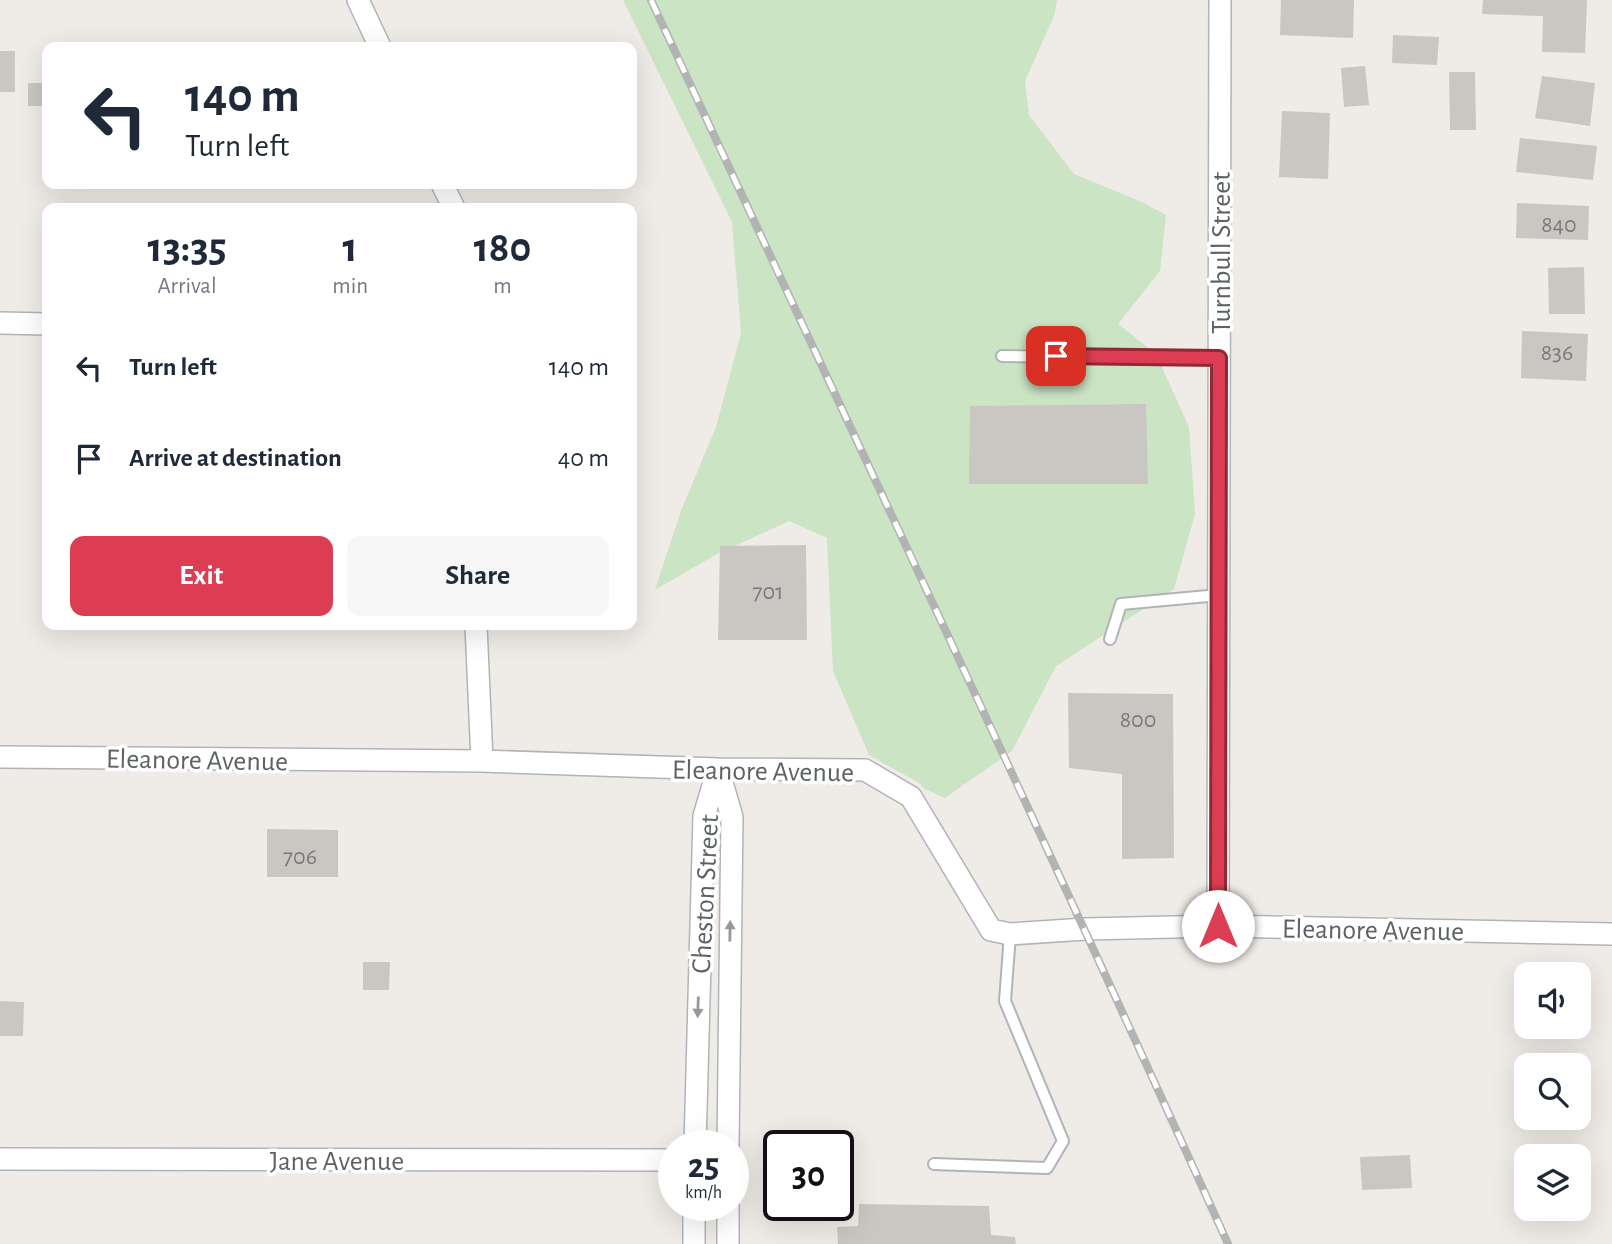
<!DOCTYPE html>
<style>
body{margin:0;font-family:"Alegreya Sans",sans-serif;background:#f6f6f7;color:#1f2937;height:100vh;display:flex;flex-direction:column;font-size:26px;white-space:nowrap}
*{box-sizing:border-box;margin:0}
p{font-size:23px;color:#747a83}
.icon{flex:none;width:38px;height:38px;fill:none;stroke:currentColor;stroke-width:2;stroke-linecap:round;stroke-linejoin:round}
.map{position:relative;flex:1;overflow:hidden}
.panel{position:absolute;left:42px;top:203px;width:595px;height:427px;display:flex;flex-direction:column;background:#fff;border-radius:14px;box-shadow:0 7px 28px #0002}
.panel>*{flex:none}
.top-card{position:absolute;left:42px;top:42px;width:595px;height:147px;border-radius:14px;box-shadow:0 7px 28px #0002;background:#fff;color:#1f2937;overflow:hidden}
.tools{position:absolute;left:1514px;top:962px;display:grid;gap:14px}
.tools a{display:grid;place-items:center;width:77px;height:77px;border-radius:14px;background:#fff;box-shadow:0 7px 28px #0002;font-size:35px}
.speed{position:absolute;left:658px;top:1130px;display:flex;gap:14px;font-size:35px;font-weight:700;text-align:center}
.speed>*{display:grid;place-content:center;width:91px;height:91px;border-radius:50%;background:#fff;box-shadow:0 7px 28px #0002;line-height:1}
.speed small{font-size:18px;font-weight:400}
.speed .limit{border:4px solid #111;border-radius:10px;background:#fff;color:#111}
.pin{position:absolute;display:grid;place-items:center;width:60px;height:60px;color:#fff;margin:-30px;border-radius:14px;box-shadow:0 4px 10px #0006}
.me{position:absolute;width:77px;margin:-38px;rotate:0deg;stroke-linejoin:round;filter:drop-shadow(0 0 5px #0008)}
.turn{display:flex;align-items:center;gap:24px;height:147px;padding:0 28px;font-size:32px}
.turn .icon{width:91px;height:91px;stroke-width:2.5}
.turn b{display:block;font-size:49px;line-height:60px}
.eta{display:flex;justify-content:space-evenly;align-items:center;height:119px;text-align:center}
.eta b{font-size:42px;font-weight:700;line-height:49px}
.cta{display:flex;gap:14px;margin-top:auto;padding:14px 28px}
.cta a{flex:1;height:80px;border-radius:14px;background:#dd3d52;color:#fff;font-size:28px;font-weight:700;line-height:80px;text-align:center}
.cta a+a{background:#f6f6f7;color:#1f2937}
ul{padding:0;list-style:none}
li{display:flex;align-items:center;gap:21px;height:91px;padding:0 28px}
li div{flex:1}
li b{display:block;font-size:26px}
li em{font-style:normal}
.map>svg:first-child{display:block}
.green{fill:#cbe4c4}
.building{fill:#cac6c2}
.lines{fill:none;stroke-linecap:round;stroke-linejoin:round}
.lane-casing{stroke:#b1b4b7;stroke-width:14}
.street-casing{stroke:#b1b4b7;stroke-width:24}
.lane{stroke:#fff;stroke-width:10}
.street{stroke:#fff;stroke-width:21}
.rail-casing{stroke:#b2b3b3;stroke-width:8}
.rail{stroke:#fff;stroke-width:5;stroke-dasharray:16;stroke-linecap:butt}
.oneway{fill:#96999b}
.route-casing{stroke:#902835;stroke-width:18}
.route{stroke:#dd3d52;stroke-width:12}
.labels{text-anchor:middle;stroke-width:7;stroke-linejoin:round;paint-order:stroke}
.number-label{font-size:24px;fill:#787b7c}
.street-label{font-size:28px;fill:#5d6265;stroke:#fff}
</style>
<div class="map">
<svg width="1612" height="1244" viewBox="0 0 1612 1244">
<rect width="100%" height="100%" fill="#efebe6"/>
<!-- green -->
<path class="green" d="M623,0H1057L1054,16L1025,81L1029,115L1074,174L1142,202L1166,215L1160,271L1118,324L1156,354L1189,427L1195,514L1174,589L1056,666L1012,751L945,798L925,789L919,783L869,755L833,671L827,538L789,521L717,554L655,590L681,511L716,427L741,333L732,222Z"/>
<!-- building -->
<path class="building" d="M1281,0H1354L1353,38L1280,35Z
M1483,0H1587L1585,53L1542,52L1543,16L1482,14Z
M1393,35L1439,37L1437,65L1392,63Z
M0,51H15V92H0Z
M1365,66L1369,105L1344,107L1341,68Z
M1449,72H1475L1476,130H1450Z
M1542,76L1595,83L1590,126L1535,118Z
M28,83H47V106H28Z
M1282,111L1330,113L1328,179L1279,177Z
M1520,138L1597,146L1593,180L1516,172Z
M1517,203L1589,206L1588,240L1516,238Z
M1584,267L1585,314H1549L1548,268Z
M1522,331L1588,334L1586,381L1521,378Z
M1146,404L1148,484H969L970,406Z
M806,545L807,640H718L720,546Z
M1068,693L1173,694L1174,858L1122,859V774L1069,768Z
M267,829L338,830V877H267Z
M363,962H390L389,990H363Z
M0,1001L24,1002L23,1036H0Z
M1410,1155L1412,1188L1362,1190L1360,1157Z
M859,1204L989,1206L991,1235L1015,1237L1016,1244H838L837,1227L858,1226Z"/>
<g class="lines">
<!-- lane casing -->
<g class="lane-casing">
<path id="lane" d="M1002,356L1219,358
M1110,639L1121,604L1219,595
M934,1164L1047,1168L1063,1141L1005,1001L1010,934"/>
</g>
<!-- street casing -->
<g class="street-casing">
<path id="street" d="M358,0L380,47
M442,184L454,208
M0,323L47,324
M476,625L482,761
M0,757L482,761L718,769L865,770L911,797L991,930L1010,934L1085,929L1218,926L1612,934
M718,769L732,817L728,1146
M1218,926L1220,0
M695,1146L704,816L718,769
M0,1159L674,1160
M728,1206V1244
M694,1244V1206"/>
</g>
<!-- lane -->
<use href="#lane" class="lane"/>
<!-- street -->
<use href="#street" class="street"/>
<!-- rail casing -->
<g class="rail-casing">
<path id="rail" d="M651,0C844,415 1040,828 1228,1244"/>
</g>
<!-- rail -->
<use href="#rail" class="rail"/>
</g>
<!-- one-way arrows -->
<defs><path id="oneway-solid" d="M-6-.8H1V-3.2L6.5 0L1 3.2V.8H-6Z" transform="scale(1.75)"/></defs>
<g class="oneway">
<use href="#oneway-solid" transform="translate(730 931) rotate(-89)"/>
<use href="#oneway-solid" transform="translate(698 1007) rotate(92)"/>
</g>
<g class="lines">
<!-- route casing -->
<g class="route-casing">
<path id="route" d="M1056,356L1219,358L1218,926"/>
</g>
<!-- route -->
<use href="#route" class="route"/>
</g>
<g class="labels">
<!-- number labels -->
<g class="number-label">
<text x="1559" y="232">840</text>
<text x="1557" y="360">836</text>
<text x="768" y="599">701</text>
<text x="1138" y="727">800</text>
<text x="300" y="864">706</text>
</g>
<!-- street labels -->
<g class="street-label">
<text transform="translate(1220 253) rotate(-90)" y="10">Turnbull Street</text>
<text transform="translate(197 759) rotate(1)" y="10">Eleanore Avenue</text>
<text transform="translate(763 770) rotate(1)" y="10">Eleanore Avenue</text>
<text transform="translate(704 894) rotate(-87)" y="10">Cheston Street</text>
<text transform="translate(1373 929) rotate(1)" y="10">Eleanore Avenue</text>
<text x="337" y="1170">Jane Avenue</text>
</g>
</g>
</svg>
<div class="tools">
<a><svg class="icon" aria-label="sound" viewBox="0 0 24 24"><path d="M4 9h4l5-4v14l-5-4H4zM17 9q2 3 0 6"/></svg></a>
<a><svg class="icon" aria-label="search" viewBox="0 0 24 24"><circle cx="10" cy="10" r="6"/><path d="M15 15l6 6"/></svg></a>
<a><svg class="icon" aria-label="layers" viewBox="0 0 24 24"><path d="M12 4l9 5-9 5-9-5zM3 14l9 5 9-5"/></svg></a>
</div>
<div class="speed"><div>25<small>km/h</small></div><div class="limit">30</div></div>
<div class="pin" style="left:1056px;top:356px;background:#d93025"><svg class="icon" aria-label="arrive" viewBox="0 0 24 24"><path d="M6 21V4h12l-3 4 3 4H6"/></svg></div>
<svg class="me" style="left:1218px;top:926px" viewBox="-20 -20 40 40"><circle r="19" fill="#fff"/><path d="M0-13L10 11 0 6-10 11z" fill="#dd3d52"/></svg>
<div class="top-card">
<div class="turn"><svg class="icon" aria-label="left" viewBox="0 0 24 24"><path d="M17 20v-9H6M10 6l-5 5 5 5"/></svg><div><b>140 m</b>Turn left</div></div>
</div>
<section class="panel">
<div class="eta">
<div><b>13:35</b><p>Arrival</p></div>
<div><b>1</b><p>min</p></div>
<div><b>180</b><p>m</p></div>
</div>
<ul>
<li><svg class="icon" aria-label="left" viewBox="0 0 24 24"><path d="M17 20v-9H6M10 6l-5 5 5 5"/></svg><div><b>Turn left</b></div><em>140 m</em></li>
<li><svg class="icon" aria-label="arrive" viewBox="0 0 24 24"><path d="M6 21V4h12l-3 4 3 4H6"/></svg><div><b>Arrive at destination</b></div><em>40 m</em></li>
</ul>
<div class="cta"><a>Exit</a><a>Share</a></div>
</section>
</div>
